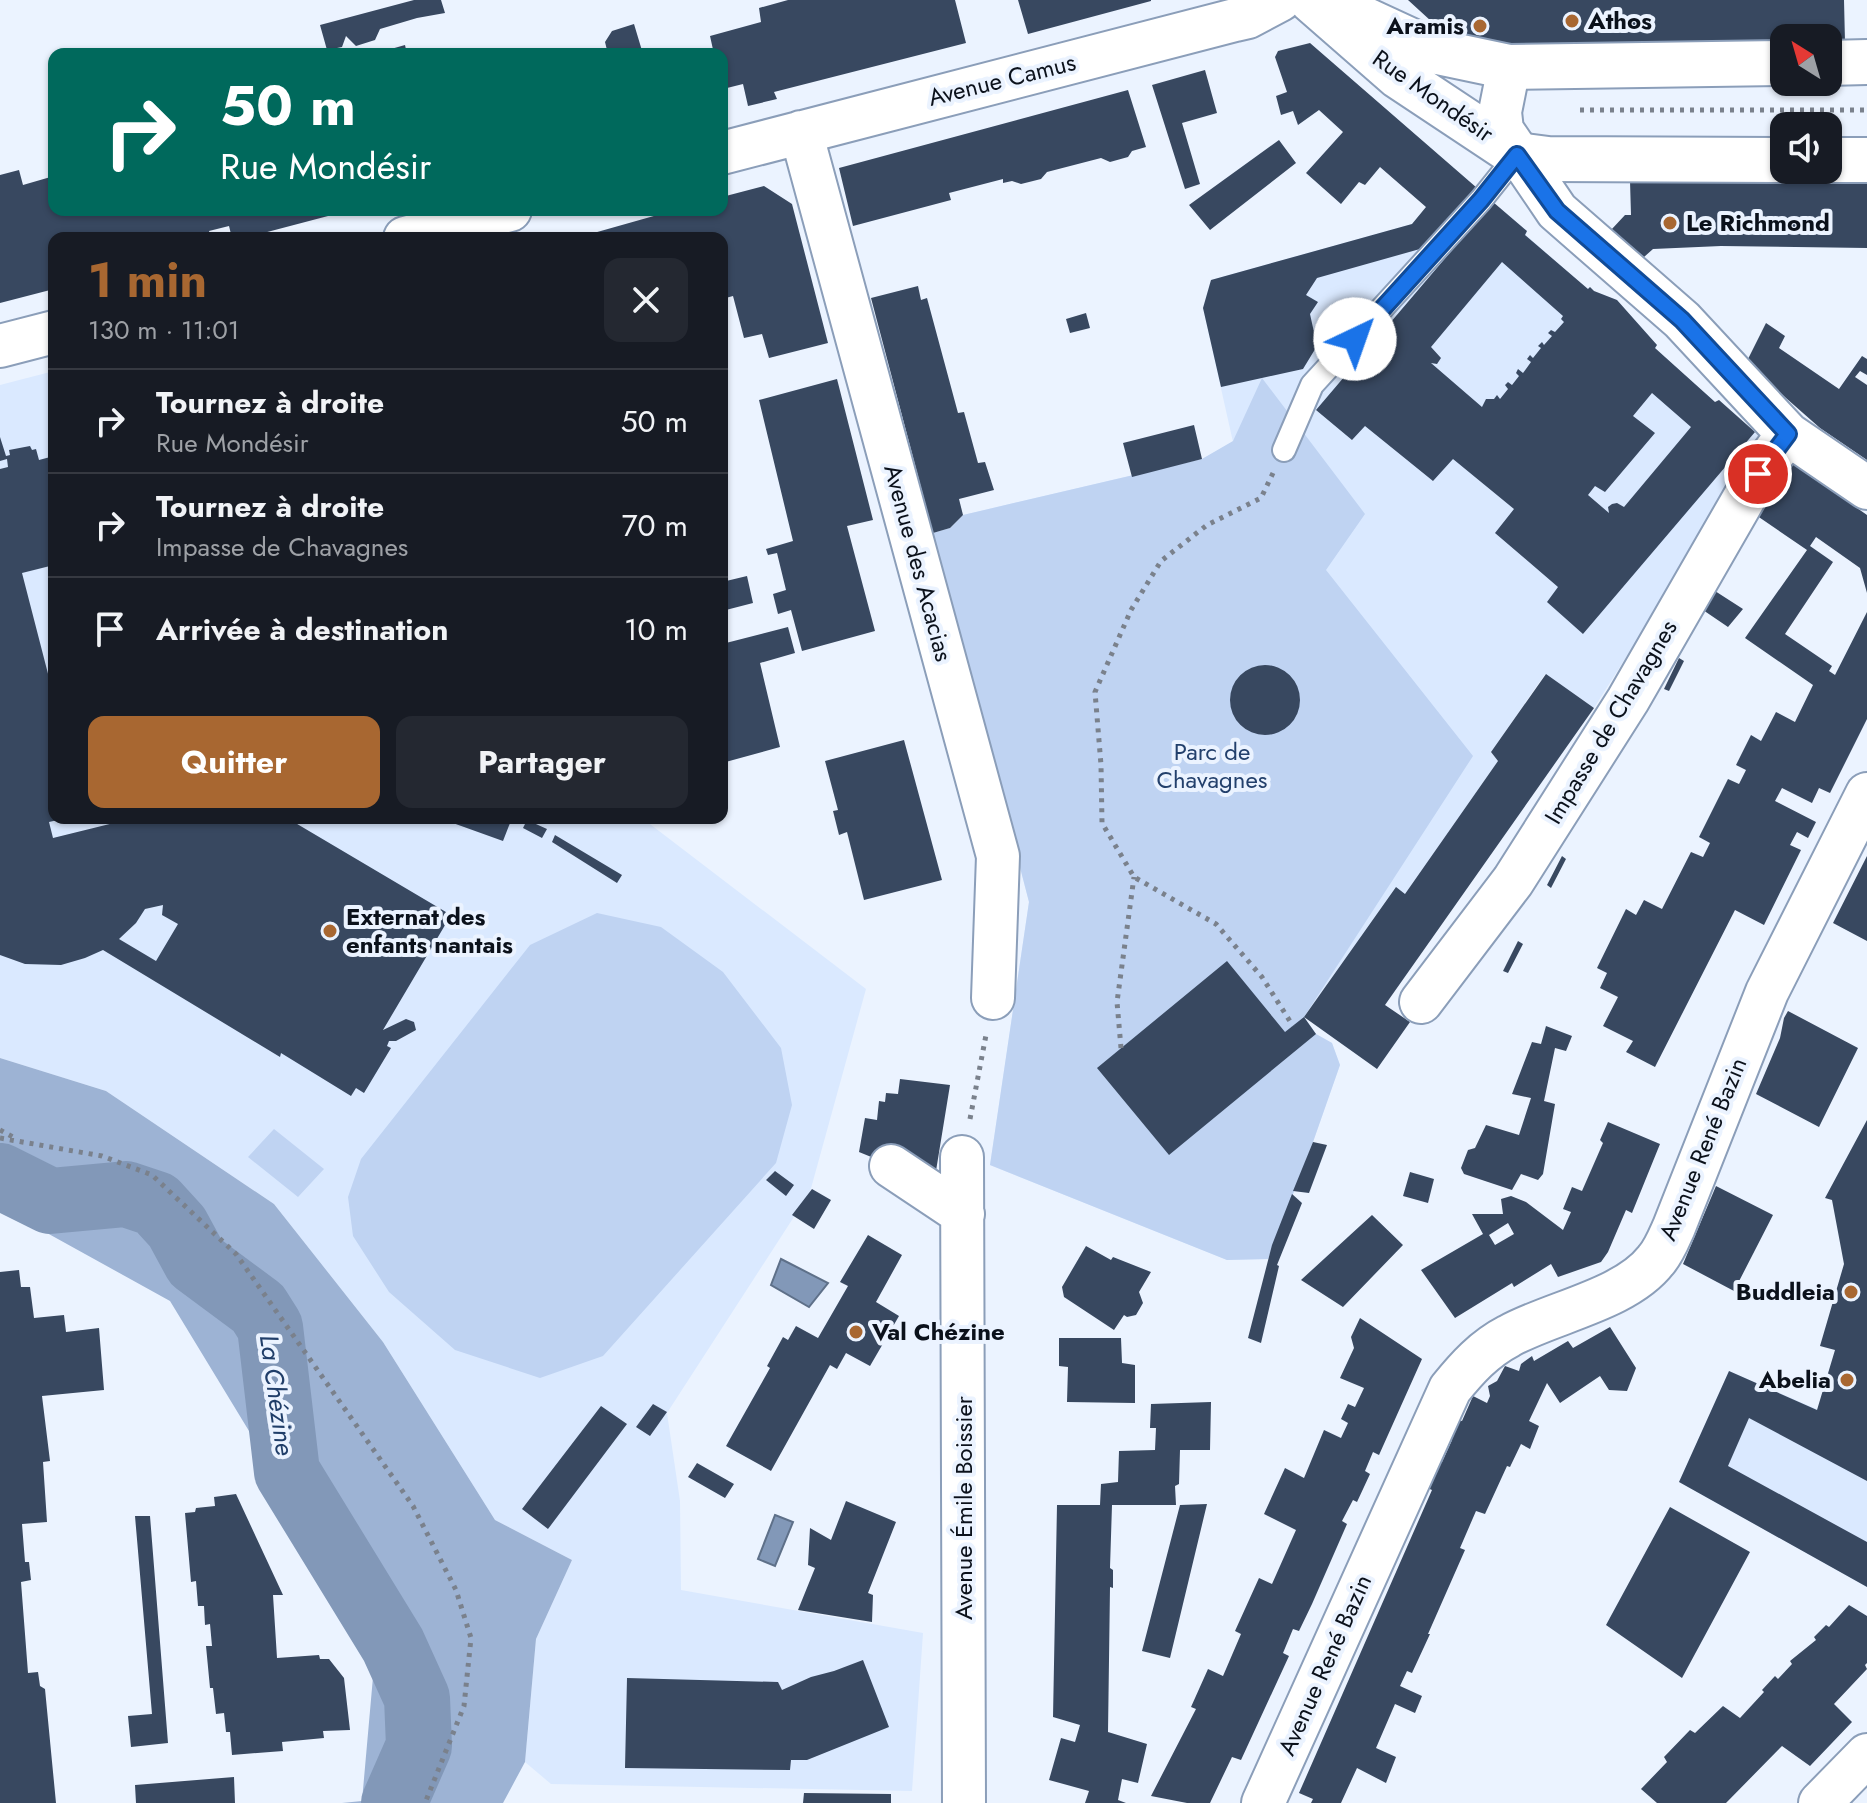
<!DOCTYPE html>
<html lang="fr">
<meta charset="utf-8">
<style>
body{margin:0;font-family:Jost,sans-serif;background:#242831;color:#f1f3f6;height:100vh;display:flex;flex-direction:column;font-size:30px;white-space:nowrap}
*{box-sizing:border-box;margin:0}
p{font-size:26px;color:#9ea1a6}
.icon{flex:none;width:44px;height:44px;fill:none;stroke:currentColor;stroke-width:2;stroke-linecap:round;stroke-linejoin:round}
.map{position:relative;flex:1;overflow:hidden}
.side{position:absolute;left:48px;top:232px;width:680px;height:592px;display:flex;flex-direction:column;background:#171b24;border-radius:16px;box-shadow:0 2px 6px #0004}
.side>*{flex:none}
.hud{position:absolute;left:48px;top:48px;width:680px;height:168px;border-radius:16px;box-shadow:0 2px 6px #0004;background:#00695c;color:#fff;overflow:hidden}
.needle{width:52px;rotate:323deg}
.controls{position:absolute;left:1770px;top:24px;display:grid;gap:16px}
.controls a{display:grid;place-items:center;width:72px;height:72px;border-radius:16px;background:#171b24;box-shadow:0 2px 6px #0004;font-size:40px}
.pin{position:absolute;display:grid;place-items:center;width:68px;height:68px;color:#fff;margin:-34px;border:4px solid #fff;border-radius:50%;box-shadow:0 2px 8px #0007}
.me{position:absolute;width:88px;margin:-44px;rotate:42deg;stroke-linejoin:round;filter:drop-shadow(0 0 6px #0008)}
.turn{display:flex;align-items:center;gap:28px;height:168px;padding:0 40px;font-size:36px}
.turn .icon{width:104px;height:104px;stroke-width:2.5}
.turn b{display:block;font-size:56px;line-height:68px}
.round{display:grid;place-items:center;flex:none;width:84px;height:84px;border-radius:16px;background:#242831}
.head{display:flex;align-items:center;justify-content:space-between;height:136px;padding:0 40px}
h1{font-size:48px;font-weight:700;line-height:60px;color:#a86731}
.cta{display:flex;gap:16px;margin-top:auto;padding:16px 40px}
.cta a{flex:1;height:92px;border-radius:16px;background:#a86731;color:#fff;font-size:32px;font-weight:700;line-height:92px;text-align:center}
.cta a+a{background:#242831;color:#f1f3f6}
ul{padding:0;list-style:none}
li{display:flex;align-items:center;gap:24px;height:104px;padding:0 40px;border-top:2px solid #363941}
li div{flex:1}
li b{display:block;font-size:30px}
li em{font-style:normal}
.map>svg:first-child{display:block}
.built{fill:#dae9ff}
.green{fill:#bfd3f2}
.forest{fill:#9db3d4}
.water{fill:#8298b8;stroke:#5e7089;stroke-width:2}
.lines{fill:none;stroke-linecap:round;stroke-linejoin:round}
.river{stroke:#8298b8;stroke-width:66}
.building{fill:#384860;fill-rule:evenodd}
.service-casing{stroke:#8b9eb9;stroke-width:26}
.minor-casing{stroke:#8b9eb9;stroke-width:46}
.secondary-casing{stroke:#8b9eb9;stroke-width:48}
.path{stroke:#7a818c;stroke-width:5;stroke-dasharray:4 6;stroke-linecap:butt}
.service{stroke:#fff;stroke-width:22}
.minor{stroke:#fff;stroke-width:42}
.secondary{stroke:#fff;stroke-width:44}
.route-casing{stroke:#114b97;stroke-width:20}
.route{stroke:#1a73e8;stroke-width:14}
.poi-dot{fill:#a86731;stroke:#ebf3ff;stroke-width:3}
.labels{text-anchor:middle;stroke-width:8;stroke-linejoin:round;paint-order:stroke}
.poi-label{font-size:24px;font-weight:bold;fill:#0b111b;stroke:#ebf3ff;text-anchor:start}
.street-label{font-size:24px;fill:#0b111b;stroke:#ebf3ff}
.park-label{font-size:24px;fill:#23406c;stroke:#ebf3ff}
.water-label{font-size:26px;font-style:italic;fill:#203e69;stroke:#ebf3ff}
</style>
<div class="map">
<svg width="1867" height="1803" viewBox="0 0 1867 1803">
<rect width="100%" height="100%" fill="#ebf3ff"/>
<!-- built -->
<path class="built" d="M1458,172L1527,231L1526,235L1587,289L1590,287L1594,291L1617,300L1657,345L1655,349L1715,402L1719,400L1763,440L1674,594L1635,643L1594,708L1545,674L1491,752L1498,761L1405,894L1395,888L1304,1017L1316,1034L1332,1043L1340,1065L1313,1142L1268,1259L1227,1260L990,1165L1029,902L933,533L950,528L963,515L1202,459L1233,442L1203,308L1211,280L1412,224Z
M54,371V818H642L866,989L810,1192L667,1413L680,1501L681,1590L923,1633L912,1791L551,1784L525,1762L536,1639L572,1560L495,1520L383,1342L274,1204L106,1091L0,1058V385Z
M1729,1371L1867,1431V1587L1679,1482Z"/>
<!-- green -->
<path class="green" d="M1262,378L1365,514L1326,570L1473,756L1304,1017L1316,1034L1332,1043L1340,1065L1313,1142L1268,1259L1227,1260L990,1165L1029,902L933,533L950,528L963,515L1202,459L1233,441Z
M597,913L661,927L723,972L781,1048L792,1105L776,1163L603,1356L540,1378L455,1350L389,1292L353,1236L348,1197L361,1159L530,945Z
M274,1129L324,1169L298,1197L248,1157Z"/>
<!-- forest -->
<path class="forest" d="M0,1058L106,1091L274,1204L383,1342L495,1520L572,1560L536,1639L525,1762L503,1803H342L362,1801L373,1677L322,1551L170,1301L0,1207Z"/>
<!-- water -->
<path class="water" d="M781,1259L828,1283L809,1307L771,1285Z
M775,1515L793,1522L775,1566L758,1559Z"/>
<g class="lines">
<!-- river -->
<path class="river" d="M0,1176L50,1201L126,1194L156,1204L177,1227L196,1262L258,1308L270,1327L287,1472L393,1645L417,1698L419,1746L394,1803"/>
</g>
<!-- building -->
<path class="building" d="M414,0H441L445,13L417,18L380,29L375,40L356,46L346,36L342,47L327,50L320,25Z
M788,0H955L966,43L774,92L777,99L748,106L743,84L723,89L722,54H714L710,36L761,22L759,8Z
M1018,0H1151V1L1028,34Z
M1408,0H1844L1845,42H1828V38H1784V43H1493L1451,32L1431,21Z
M634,24L643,54H608L605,42L612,31Z
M1310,43L1477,188L1427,247L1317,278L1306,295L1318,302L1310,314L1317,346L1303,369L1221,387L1203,308L1211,280L1412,224L1426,207L1380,167L1365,185L1359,182L1341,204L1306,173L1343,132L1319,110L1298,125L1293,111L1281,115L1276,96L1287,92L1275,57L1278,51Z
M405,45L407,54H377V53Z
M1205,70L1217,113L1182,123L1200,184L1185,189L1152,85Z
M1128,90L1146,147L1132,151L1128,157L1110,162L1101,158L1047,172L1041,179L1021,184L1012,181L1003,183V179L949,193L951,200L853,226L839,168Z
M1279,140L1296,163L1210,230L1189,205Z
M19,170L23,185L54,176V210L347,211L244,238H232L229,226L209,231L211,238H54V289L0,303V175Z
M1630,181L1867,182V248L1721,246L1653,249L1644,257L1611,230L1625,215H1631Z
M764,186L792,204L828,343L769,358L762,334L744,338L733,296L722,299V238H576L675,210H722V197Z
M1493,202L1527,231L1525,235L1588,289L1590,287L1594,291L1617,300L1657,345L1655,348L1715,402L1719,400L1755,432L1583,634L1547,602L1558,587L1495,533L1514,509L1453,459L1433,481L1365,426L1352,440L1316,410ZM1502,262L1563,316L1561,319L1564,322L1555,332L1551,330L1548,333L1552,336L1544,345L1542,342L1538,346L1541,348L1533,358L1530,355L1527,359L1531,362L1523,373L1518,369L1516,373L1519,376L1512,385L1508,382L1505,385L1508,389L1500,399L1497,395L1494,399H1486L1482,407L1431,363L1437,364L1441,358L1431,347ZM1652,393L1691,427L1624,507L1617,503L1612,504L1608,507L1609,513L1588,495L1595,486L1605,492L1655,433L1633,416Z
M918,286L921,300L927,298L958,413L964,412L978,463L985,462L994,490L959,499L963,515L950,528L933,533L871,298Z
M1086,313L1090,328L1070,333L1066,319Z
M1766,323L1785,336L1779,348L1839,389L1862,356L1867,359V375L1860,371L1855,377L1867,385V460L1820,428L1746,363Z
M837,379L873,520L847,526L875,631L802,651L791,610L778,614L773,594L786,590L777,553L768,555L766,549L793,541L759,400Z
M1194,425L1202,459L1132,477L1123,443Z
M0,437L6,456L10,455L9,450L30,446L32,450L36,449L39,460L54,456V565L22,573L54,697V818L62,819L49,822L53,838L134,818H141L143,822L158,818H287L451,915L383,1030L406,1019L414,1022L416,1030L396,1041H389L387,1046L391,1048L364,1093L356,1088L351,1096L281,1053L280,1057L103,950L85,958L61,965L25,964L0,955V469L8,467L7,459L0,461ZM163,905L162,915L178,924L156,961L119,939L136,923L145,909Z
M1784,457L1867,515V593L1860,568L1816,537L1810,546L1833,562L1785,634L1832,666L1829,671L1835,675L1867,612V719L1830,793L1819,788L1812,803L1782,788L1775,801L1816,822L1808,838L1797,832L1790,845L1801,850L1764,925L1735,910L1655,1067L1626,1052L1633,1041L1603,1026L1618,997L1600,988L1607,973L1597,968L1626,909L1636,915L1644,900L1662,909L1691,852L1703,857L1710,843L1699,837L1728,779L1739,784L1746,770L1736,765L1751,735L1761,741L1776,712L1795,722L1813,685L1745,638L1807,550L1750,511Z
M747,576L753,603L722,611V582Z
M1715,591L1743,609L1728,627L1703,610Z
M788,627L795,653L760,663L780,747L722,763V644Z
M1679,658L1684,661L1669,691L1664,689Z
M1230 700a35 35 0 1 1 70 0a35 35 0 1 1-70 0Z
M1546,674L1594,708L1385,1005L1410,1022L1377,1069L1304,1017L1316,1034L1169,1155L1097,1068L1227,961L1285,1032L1304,1017L1396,887L1405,894L1498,761L1491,752Z
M904,740L942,880L864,900L847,832L839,835L833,811L838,810L825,761Z
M439,818H512L503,841Z
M527,820L547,829L542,838L523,828Z
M555,835L622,875L617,883L552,842Z
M1562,856L1566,859L1551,888L1547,885Z
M1867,856V941L1833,923Z
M1518,941L1523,944L1508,973L1503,971Z
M1788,1011L1858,1048L1819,1127L1756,1094L1780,1038L1784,1018Z
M1546,1026L1572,1036L1566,1051L1555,1048L1544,1101L1555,1104L1543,1174L1538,1180L1521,1174L1512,1190L1464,1174L1461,1168L1468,1150L1475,1148L1486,1125L1519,1135L1531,1098L1512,1094L1532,1042L1541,1044Z
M900,1079L950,1085L935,1177L913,1174L859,1152L865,1118L877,1120L879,1101L885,1102L886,1093L898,1094Z
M1867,1120V1481L1749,1418L1728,1466L1867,1542V1587L1679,1482L1729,1371L1817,1410L1835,1350L1820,1346L1844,1264L1832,1200L1825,1198Z
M1608,1122L1660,1144L1632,1213L1626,1210L1608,1252L1601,1262L1558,1277L1551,1264L1514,1287L1512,1283L1455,1318L1421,1270L1483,1234L1472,1214H1503L1501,1199L1511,1196L1526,1202L1563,1230L1571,1212L1563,1209L1572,1187L1582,1191L1603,1143L1600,1140ZM1508,1223L1514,1234L1495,1245L1489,1235Z
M1313,1142L1327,1145L1309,1193L1293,1191Z
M775,1171L794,1185L786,1196L766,1180Z
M1410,1172L1434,1179L1428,1203L1403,1196Z
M1716,1186L1773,1215L1734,1291L1683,1264Z
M812,1189L831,1200L814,1229L792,1215Z
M1292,1194L1302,1203L1277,1265L1279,1266L1261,1343L1248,1338L1272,1245Z
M1372,1215L1403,1245L1343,1307L1301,1280Z
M868,1235L902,1255L876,1302L899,1316L870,1366L846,1353L837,1369L830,1365L771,1471L726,1446L770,1368L767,1366L783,1337L788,1340L796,1326L818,1338L848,1286L840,1282Z
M1086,1246L1111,1260L1113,1257L1151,1272L1139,1292L1143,1303L1136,1315L1127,1317L1124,1315L1114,1330L1064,1297L1062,1287Z
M19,1270L21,1287H30L34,1318L64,1315L66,1332L99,1328L104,1390L42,1396L50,1461L43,1462L47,1522L22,1524L25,1562H29L31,1580L21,1582L28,1673L38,1672L40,1686L45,1689L56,1803H0V1272Z
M1360,1318L1422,1359L1379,1455L1373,1452L1365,1471L1370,1474L1357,1502L1353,1500L1342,1521L1347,1524L1312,1604L1299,1631L1293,1629L1283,1653L1289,1656L1241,1760L1232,1757L1210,1803H1187L1151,1796L1196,1709L1191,1707L1208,1669L1223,1676L1241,1634L1235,1631L1259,1578L1272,1584L1296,1530L1264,1514L1285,1468L1304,1478L1324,1430L1341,1438L1348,1423L1341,1419L1348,1404L1355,1407L1364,1388L1340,1378L1354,1348L1351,1337Z
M1610,1327L1636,1368L1627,1391L1609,1390L1600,1376L1560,1403L1547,1383L1529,1421L1539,1426L1530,1449L1521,1444L1510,1467L1507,1466L1485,1514L1476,1511L1460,1548L1465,1550L1428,1634H1430L1412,1673L1407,1671L1400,1686L1422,1696L1415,1713L1395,1704L1376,1748L1396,1757L1386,1783L1357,1768L1341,1803H1311L1313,1799L1299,1793L1432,1490L1423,1486L1436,1460L1442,1462L1452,1440L1446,1439L1455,1419L1462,1421L1473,1396L1487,1403L1490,1396L1488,1386L1497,1381L1505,1366L1519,1371L1521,1364L1532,1356L1534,1361L1568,1341L1573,1348Z
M1059,1338H1121L1122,1363L1135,1365V1403L1067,1402L1068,1367L1059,1366Z
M1211,1402L1210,1450H1180L1179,1484L1175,1486L1176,1505H1112L1110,1568L1113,1570V1588L1110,1587L1108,1732L1147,1744L1138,1783L1122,1779L1118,1800L1126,1803H1085L1089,1791L1049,1780L1061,1738L1075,1742L1080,1725L1053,1717L1057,1505H1100L1101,1484L1118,1482L1119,1451L1155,1450L1156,1428H1150L1151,1404Z
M653,1404L667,1412L650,1436L636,1427Z
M601,1406L627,1424L548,1529L522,1509Z
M697,1463L734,1484L725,1498L688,1477Z
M236,1494L283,1595H273L277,1658L319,1655L320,1659H329L344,1678L350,1730L323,1731L324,1738L282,1742L283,1751L232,1755L230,1732H226L224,1713L216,1714L213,1688H210L206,1646H212L210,1624L205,1625L204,1606H198L196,1581L191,1582L185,1513L195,1512L196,1508L215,1506L214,1497Z
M846,1501L896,1522L868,1593L873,1595L872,1622L798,1610L815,1568L808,1565L810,1528L831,1540Z
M1207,1504L1170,1658L1142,1651L1180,1505Z
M1670,1507L1750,1552L1682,1678L1606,1625Z
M135,1516H150L168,1743L131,1747L128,1716L152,1714Z
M1849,1605L1867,1616V1663L1865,1665L1867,1669L1834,1704L1852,1722L1810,1766L1782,1746L1726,1803H1657L1641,1789L1667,1762L1664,1757L1690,1730L1695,1733L1723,1706L1740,1718L1764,1692L1762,1690L1775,1676L1778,1679L1792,1664L1790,1661L1816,1640L1814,1637L1826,1625L1829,1627Z
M863,1660L889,1727L807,1760H791L790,1770L625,1768L627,1678L778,1682L782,1690L811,1677L834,1671Z
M234,1777L235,1803H136L135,1785Z
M804,1793L891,1794V1803H803Z"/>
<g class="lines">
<!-- service casing -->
<g class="service-casing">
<path id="service" d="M1284,450L1312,385L1481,200L1517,155"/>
</g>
<!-- minor casing -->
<g class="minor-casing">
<path id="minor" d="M1509,67L1500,112L1502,130L1557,211L1682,320L1788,434L1867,488
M801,132L998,856L993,998
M722,153L1235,20L1248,17L1280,0
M405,238L510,210
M0,346L54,332
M1421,1002L1513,881L1628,700L1758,474L1788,434
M962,1157L964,1803
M891,1166L963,1214
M1263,1803L1450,1389C1467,1368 1484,1349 1509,1336C1552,1312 1625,1300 1656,1260C1664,1251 1669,1238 1674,1227L1767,992L1867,794
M1820,1803L1867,1755"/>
</g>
<!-- secondary casing -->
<g class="secondary-casing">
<path id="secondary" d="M1311,0L1398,76L1517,155L1548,159L1784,160
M1342,9L1433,51L1509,67L1784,63
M1828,63L1867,62
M1828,160H1867"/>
</g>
<!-- path -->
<path class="path" d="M1580,110H1867
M1273,473L1261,498L1207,525L1161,561L1131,610L1095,692L1101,765L1102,823L1134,877L1216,924L1262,977L1293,1026
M1121,1048L1117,1002L1134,877
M970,1119L986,1035
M0,1130L13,1137
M0,1138L102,1156L152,1175L236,1254L413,1506L456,1590L471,1638L464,1706L425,1803"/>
<!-- service -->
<use href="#service" class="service"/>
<!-- minor -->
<use href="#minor" class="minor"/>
<!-- secondary -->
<use href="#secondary" class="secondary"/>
</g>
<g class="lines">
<!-- route casing -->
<g class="route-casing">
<path id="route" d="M1355,339L1481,200L1517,155L1557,211L1682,320L1788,434L1758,474"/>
</g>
<!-- route -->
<use href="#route" class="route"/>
</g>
<!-- markers -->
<g class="poi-dot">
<circle cx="1572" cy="21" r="8"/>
<circle cx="1480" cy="26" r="8"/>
<circle cx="1670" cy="223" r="8"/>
<circle cx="330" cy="931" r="8"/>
<circle cx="1851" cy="1292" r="8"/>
<circle cx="856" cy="1332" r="8"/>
<circle cx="1847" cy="1380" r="8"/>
</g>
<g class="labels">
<!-- poi labels -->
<g class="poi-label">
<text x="1588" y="29">Athos</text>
<text x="1464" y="34" text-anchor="end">Aramis</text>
<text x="1686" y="231">Le Richmond</text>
<text x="346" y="925">Externat des<tspan x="346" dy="28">enfants nantais</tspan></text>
<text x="1835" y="1300" text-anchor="end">Buddleia</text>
<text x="872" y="1340">Val Chézine</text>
<text x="1831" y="1388" text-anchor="end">Abelia</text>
</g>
<!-- street labels -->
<g class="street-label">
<text transform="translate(1002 80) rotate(-14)" y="8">Avenue Camus</text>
<text transform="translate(1433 96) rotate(35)" y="8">Rue Mondésir</text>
<text transform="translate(918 563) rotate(75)" y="8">Avenue des Acacias</text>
<text transform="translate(1611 722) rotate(-59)" y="8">Impasse de Chavagnes</text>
<text transform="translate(1703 1149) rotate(-68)" y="8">Avenue René Bazin</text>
<text transform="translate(964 1508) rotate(-90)" y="8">Avenue Émile Boissier</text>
<text transform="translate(1325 1665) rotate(-66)" y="8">Avenue René Bazin</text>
</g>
<!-- park labels -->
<g class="park-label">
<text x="1212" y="760">Parc de<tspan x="1212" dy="28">Chavagnes</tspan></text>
</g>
<!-- water labels -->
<g class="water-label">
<text transform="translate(277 1395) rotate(82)" y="9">La Chézine</text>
</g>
</g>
</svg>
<div class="controls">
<a><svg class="needle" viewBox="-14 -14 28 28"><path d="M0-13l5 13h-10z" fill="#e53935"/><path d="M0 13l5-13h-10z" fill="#9ea1a6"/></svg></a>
<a><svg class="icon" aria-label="sound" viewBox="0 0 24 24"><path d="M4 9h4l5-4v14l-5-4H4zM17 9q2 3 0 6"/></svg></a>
</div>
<div class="pin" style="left:1758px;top:474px;background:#d93025"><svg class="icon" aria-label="arrive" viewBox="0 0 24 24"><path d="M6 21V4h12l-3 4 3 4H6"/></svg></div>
<svg class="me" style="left:1355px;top:339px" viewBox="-20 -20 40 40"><circle r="19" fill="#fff"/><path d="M0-13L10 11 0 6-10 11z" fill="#1a73e8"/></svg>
<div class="hud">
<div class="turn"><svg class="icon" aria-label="right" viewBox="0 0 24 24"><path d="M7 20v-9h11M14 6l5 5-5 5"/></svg><div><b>50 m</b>Rue Mondésir</div></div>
</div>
<section class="side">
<div class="head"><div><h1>1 min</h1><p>130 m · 11:01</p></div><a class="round"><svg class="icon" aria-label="close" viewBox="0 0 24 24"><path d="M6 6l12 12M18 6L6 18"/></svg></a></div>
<ul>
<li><svg class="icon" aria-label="right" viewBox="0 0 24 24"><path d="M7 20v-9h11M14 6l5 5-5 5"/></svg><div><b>Tournez à droite</b><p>Rue Mondésir</p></div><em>50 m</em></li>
<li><svg class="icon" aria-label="right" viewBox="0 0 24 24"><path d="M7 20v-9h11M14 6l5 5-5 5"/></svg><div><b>Tournez à droite</b><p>Impasse de Chavagnes</p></div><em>70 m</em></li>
<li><svg class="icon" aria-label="arrive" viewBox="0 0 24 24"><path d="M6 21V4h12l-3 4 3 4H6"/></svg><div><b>Arrivée à destination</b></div><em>10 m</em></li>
</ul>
<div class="cta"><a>Quitter</a><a>Partager</a></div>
</section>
</div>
